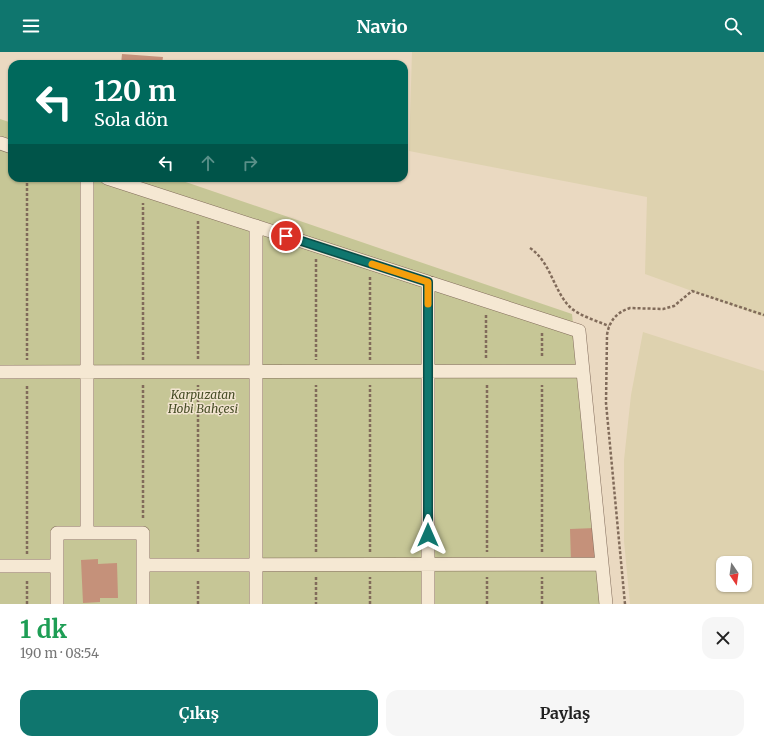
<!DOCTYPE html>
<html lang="tr">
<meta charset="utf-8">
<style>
body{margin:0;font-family:Merriweather,serif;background:#f6f6f6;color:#222;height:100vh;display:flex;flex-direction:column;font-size:15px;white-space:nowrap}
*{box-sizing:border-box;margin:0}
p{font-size:13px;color:#767676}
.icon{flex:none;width:22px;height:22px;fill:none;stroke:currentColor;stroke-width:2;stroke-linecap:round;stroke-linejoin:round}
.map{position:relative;height:552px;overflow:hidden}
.drawer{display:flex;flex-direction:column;background:#fff;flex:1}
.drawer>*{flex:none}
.banner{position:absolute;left:8px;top:8px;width:400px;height:122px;border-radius:12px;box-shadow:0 1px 3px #0004;background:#00695c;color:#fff;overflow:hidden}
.needle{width:26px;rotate:167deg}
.tools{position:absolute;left:716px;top:504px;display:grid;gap:8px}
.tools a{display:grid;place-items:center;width:36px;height:36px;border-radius:8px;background:#fff;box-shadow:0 1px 3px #0004;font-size:20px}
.pin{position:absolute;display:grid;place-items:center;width:34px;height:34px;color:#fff;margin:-17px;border:2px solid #fff;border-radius:50%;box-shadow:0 1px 4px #0007}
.me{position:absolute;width:44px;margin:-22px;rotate:0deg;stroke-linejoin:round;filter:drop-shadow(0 0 3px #0008)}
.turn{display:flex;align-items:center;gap:14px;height:84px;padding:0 20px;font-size:18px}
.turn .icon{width:52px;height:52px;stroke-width:2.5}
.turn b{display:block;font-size:28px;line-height:34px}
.lanes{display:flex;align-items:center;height:38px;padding:0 20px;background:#0003;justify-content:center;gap:20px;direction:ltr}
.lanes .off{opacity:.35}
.round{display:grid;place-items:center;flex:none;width:42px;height:42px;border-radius:12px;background:#f6f6f6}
.overview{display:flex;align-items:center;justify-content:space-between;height:68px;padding:0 20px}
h1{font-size:24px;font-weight:700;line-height:30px;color:#1e9e55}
.action{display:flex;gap:8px;margin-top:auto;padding:8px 20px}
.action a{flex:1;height:46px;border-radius:12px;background:#0f766e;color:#fff;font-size:16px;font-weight:700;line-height:46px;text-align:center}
.action a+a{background:#f6f6f6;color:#222}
header{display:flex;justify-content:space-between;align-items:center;height:52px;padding:0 20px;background:#0f766e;color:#fff;font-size:18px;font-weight:700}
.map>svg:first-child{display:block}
.farmland{fill:#ded2af;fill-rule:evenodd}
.green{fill:#c6c696}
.building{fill:#c5917a}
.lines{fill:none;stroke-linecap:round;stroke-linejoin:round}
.minor-casing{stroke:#816b5a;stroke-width:14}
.path{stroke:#816b5a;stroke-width:2.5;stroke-dasharray:3 2;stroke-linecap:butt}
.minor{stroke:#f5e8d3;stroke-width:13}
.route-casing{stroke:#0a4d48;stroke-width:10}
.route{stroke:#0f766e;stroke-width:7}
.slow{stroke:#f59e0b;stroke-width:7}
.labels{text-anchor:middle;stroke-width:3;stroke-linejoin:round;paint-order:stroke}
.park-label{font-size:12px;font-style:italic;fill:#474d26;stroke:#f2e4d0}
</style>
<header><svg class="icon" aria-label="menu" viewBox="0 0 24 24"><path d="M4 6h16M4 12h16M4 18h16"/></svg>Navio<svg class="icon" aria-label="search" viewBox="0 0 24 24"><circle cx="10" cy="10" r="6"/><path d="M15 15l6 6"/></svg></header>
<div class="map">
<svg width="764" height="552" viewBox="0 0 764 552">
<rect width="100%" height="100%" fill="#ead9c1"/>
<!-- farmland -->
<path class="farmland" d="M412,0H764V265L645,222L647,145L409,99Z
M643,280L764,319V552H630L624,489V408L631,343ZM723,511H745V533H723Z"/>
<!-- green -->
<path class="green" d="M0,67L12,71V126H174L572,262L601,552H0Z"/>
<!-- building -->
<path class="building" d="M122,2L163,5L162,12H121Z
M595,476L596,510H571L570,477Z
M98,507V512L117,511L118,546H100V550L83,551L81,508Z"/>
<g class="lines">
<!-- minor casing -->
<g class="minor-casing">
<path id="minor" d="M0,91L12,95
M87,126V481
M107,126L579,279L606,552
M256,174V552
M0,320L583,319
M143,513L602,512
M0,514H57
M57,552V481H143V552
M428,552V230"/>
</g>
<!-- path -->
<path class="path" d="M27,126V308
M198,169V308
M530,196C552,211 553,240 572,257C583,265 597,269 609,274
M316,207V308
M370,225V308
M486,263V306
M542,281V306
M143,308V151
M143,333V468
M487,333V500
M198,500V333
M316,500V333
M370,500V333
M542,500V333
M27,502V333
M316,525V552
M27,552V527
M198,552V527
M370,552V525
M487,552V525
M542,552V525
M625,552L606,351L607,283C609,269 617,260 630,256L663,257L674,254L692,239L764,263"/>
<!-- minor -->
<use href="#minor" class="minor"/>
</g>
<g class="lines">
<!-- route casing -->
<g class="route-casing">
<path id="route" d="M286,184L428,230V483"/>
</g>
<!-- route -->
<use href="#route" class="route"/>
<!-- slow -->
<path class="slow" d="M372,212L428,230V252"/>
</g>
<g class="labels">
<!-- park labels -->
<g class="park-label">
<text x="203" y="347">Karpuzatan<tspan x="203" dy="14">Hobi Bahçesi</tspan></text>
</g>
</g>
</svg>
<div class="tools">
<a><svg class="needle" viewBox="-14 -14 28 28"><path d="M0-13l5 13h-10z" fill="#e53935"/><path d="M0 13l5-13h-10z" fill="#767676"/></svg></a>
</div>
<div class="pin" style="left:286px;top:184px;background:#d93025"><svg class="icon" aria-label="arrive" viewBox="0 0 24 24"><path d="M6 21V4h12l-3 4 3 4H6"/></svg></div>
<svg class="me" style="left:428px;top:483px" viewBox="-20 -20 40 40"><path d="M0-17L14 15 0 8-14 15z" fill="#0f766e" stroke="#fff" stroke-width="4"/></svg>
<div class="banner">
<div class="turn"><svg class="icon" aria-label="left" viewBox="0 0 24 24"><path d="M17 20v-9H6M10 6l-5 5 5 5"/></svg><div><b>120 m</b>Sola dön</div></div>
<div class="lanes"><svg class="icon" aria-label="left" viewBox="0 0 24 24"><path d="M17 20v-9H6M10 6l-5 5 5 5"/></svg><svg class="icon off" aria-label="ahead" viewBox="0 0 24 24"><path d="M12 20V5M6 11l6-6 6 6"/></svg><svg class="icon off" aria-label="right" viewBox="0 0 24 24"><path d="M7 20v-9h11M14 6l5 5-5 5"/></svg></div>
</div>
</div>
<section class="drawer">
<div class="overview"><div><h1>1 dk</h1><p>190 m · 08:54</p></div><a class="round"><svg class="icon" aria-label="close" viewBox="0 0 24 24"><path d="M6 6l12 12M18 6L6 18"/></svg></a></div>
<div class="action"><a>Çıkış</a><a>Paylaş</a></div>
</section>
